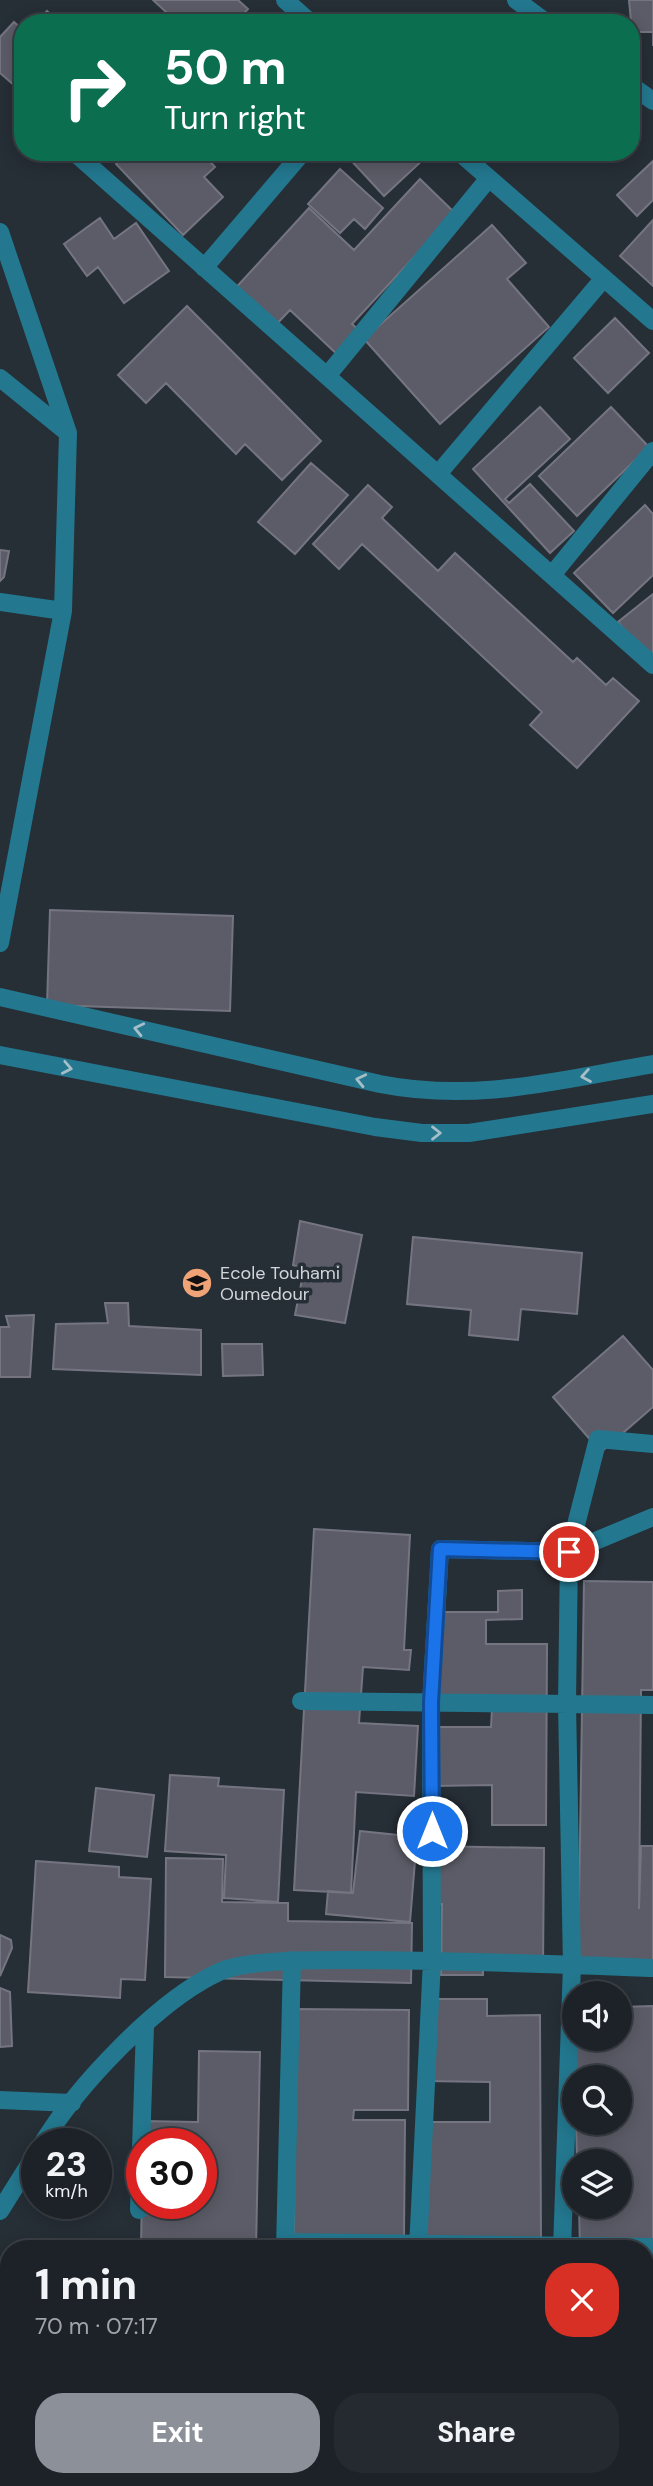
<!DOCTYPE html>
<meta charset="utf-8">
<style>
body{margin:0;font-family:"DM Sans",sans-serif;background:#252a30;color:#f1f3f6;height:100vh;display:flex;flex-direction:column;font-size:26px;white-space:nowrap}
*{box-sizing:border-box;margin:0}
p{font-size:23px;color:#a0a4a8}
.icon{flex:none;width:38px;height:38px;fill:none;stroke:currentColor;stroke-width:2;stroke-linecap:round;stroke-linejoin:round}
.map{position:relative;flex:1;overflow:hidden}
.panel{position:absolute;left:0px;top:2240px;width:654px;height:247px;display:flex;flex-direction:column;background:#1c2228;border-radius:28px 28px 0 0;box-shadow:0 4px 18px #0003,0 0 0 2px #3a3f45}
.panel>*{flex:none}
.banner{position:absolute;left:14px;top:14px;width:626px;height:147px;border-radius:28px;box-shadow:0 4px 18px #0003,0 0 0 2px #3a3f45;background:#0b6e4f;color:#fff;overflow:hidden}
.controls{position:absolute;left:562px;top:1981px;display:grid;gap:14px}
.controls a{display:grid;place-items:center;width:70px;height:70px;border-radius:50%;background:#1c2228;box-shadow:0 4px 18px #0003,0 0 0 2px #3a3f45;font-size:35px}
.speed{position:absolute;left:21px;top:2128px;display:flex;gap:14px;font-size:35px;font-weight:700;text-align:center}
.speed>*{display:grid;place-content:center;width:91px;height:91px;border-radius:50%;background:#1c2228;box-shadow:0 4px 18px #0003,0 0 0 2px #3a3f45;line-height:1}
.speed small{font-size:18px;font-weight:400}
.speed .limit{border:10px solid #d22;background:#fff;color:#111}
.pin{position:absolute;display:grid;place-items:center;width:60px;height:60px;color:#fff;margin:-30px;border:4px solid #fff;border-radius:50%;box-shadow:0 2px 7px #0007}
.me{position:absolute;width:77px;margin:-38px;rotate:0deg;stroke-linejoin:round;filter:drop-shadow(0 0 5px #0008)}
.turn{display:flex;align-items:center;gap:24px;height:147px;padding:0 35px;font-size:32px}
.turn .icon{width:91px;height:91px;stroke-width:2.5}
.turn b{display:block;font-size:49px;line-height:60px}
.round{display:grid;place-items:center;flex:none;width:74px;height:74px;border-radius:28px;background:#252a30}
.summary{display:flex;align-items:center;justify-content:space-between;height:119px;padding:0 35px}
h1{font-size:42px;font-weight:700;line-height:52px}
.action{display:flex;gap:14px;margin-top:auto;padding:14px 35px}
.action a{flex:1;height:80px;border-radius:28px;background:#8c9099;color:#fff;font-size:28px;font-weight:700;line-height:80px;text-align:center}
.action a+a{background:#252a30;color:#f1f3f6}
.map>svg:first-child{display:block}
.building{fill:#5c5c68;stroke:#747581;stroke-width:2}
.lines{fill:none;stroke-linecap:round;stroke-linejoin:round}
.minor{stroke:#23788f;stroke-width:18}
.oneway{stroke:#a6bec8}
.route-casing{stroke:#114b97;stroke-width:18}
.route{stroke:#1a73e8;stroke-width:12}
.labels{text-anchor:middle;stroke-width:7;stroke-linejoin:round;paint-order:stroke}
.poi-label{font-size:18px;fill:#d1d6db;stroke:#262e36;text-anchor:start}
</style>
<div class="map">
<svg width="653" height="2486" viewBox="0 0 653 2486">
<rect width="100%" height="100%" fill="#262e36"/>
<!-- building -->
<path class="building" d="M153,0H238L248,9L235,23H178Z
M629,0H653V46V32H632Z
M47,11L60,23H36Z
M14,22L23,30V93L0,73V37Z
M126,152H201L215,167L204,177L223,197L183,235L116,164Z
M351,152H422L426,157L384,196L347,156Z
M653,161V200L637,216L617,195Z
M340,169L383,208L365,229L354,219L340,233L308,204Z
M420,179L455,213L352,324L362,333L340,357L290,310L271,330L231,293L309,208L354,250Z
M100,218L114,239L136,223L169,271L124,303L98,267L87,276L64,244Z
M653,220V286L620,256Z
M492,225L526,263L507,279L549,327L440,424L364,339Z
M187,306L321,441L282,480L245,444L236,454L166,383L146,403L118,375Z
M615,318L649,353L608,393L574,358Z
M540,407L570,439L505,499L509,503L530,484L574,531L550,553L473,469Z
M611,407L649,447L577,516L539,476Z
M311,463L348,495L295,554L258,522Z
M368,485L392,507L382,518L438,571L455,553L573,662L577,658L606,685L613,678L639,701L577,768L530,725L542,712L362,544L339,569L313,544Z
M645,505L653,514V575L613,613L574,573Z
M0,550L9,551L4,577L0,581Z
M653,594V665L618,622Z
M50,910L233,916L230,1011L47,1005Z
M300,1221L362,1235L345,1323L295,1315L304,1269L293,1265Z
M413,1237L582,1253L577,1314L521,1309L518,1340L469,1335L471,1310L407,1304Z
M105,1303H128L129,1326L201,1330V1375L53,1369L56,1324L108,1323Z
M34,1315L30,1377H0V1327H9L6,1316Z
M623,1336L653,1370V1407L601,1452L553,1397Z
M222,1344H262L263,1375L223,1376Z
M314,1529L410,1535L404,1650H411L409,1670L363,1667L359,1723L418,1726L414,1796L356,1792L351,1893L294,1890Z
M584,1581L653,1582V1690H641L639,1909L641,1846H653V1970L578,1969Z
M522,1590V1619L486,1620V1644H547L546,1825H492V1785L434,1786V1727H491L492,1709H432L431,1612H498V1591Z
M170,1775L219,1778L218,1786L284,1790L278,1902L224,1898L226,1855L165,1851Z
M96,1788L154,1795L147,1857L89,1851Z
M360,1831L417,1837L410,1922L326,1914L328,1891L353,1893Z
M429,1846L544,1848L543,1970L483,1969V1975H441L442,1904H428Z
M166,1858L223,1859L222,1902L288,1903V1921L412,1923L411,1983L165,1977Z
M36,1861L119,1867V1877L151,1879L145,1980L121,1979L120,1998L28,1992Z
M0,1935L11,1940L12,1948L0,1976Z
M0,1988L10,1992L12,2046L0,2047Z
M424,1999H487V2016L540,2015L541,2249H423V2122H490V2082L424,2081Z
M653,2006V2251L580,2249L579,2207H620V2161H577L576,2123H620V2077H575L574,2039H620V2007Z
M295,2009L409,2010L408,2110H354L353,2120H405L404,2237L294,2236Z
M199,2051L260,2052L256,2249H141L142,2186V2203H201V2144H142L143,2121L198,2122Z
M653,2277V2390H646V2278Z
M653,2392V2434L646,2435V2393Z
M646,2449H653V2486H574V2478H646Z
M16,2478H122V2480H96V2486H16Z
M144,2478H251L250,2486H143Z
M297,2478H401L400,2486H296Z
M424,2478H476V2486H424Z"/>
<g class="lines">
<!-- minor -->
<path class="minor" d="M285,0L311,23
M516,0L547,23
M632,86L653,101
M74,152L653,665
M459,152L653,321
M0,232L68,433
M204,268L303,152
M327,376L489,178
M0,378L68,433L63,611L0,943
M438,474L604,278
M552,575L653,451
M0,602L63,611
M0,997L380,1084C476,1103 559,1080 653,1064
M0,1055L375,1127L422,1133H469L653,1104
M301,1701L653,1705
M0,2100L72,2103
M42,2144C77,2086 158,2000 219,1972C247,1959 318,1960 351,1960C452,1960 552,1964 653,1968
M139,2210L145,2026
M0,2211L37,2152
M285,2242L653,2247
M285,2249L292,1960
M418,2249L432,1960L431,1703L440,1549L569,1552L653,1517
M562,2249L572,1965L567,1704L569,1552L598,1439L653,1444
M563,2478V2486
M278,2486L279,2478
M418,2486V2478"/>
</g>
<!-- one-way arrows -->
<defs><path id="oneway-chevron" d="M-2-3.5L2.5 0L-2 3.5" fill="none" stroke-width="1.6" stroke-linecap="round" stroke-linejoin="round" transform="scale(1.75)"/></defs>
<g class="oneway">
<use href="#oneway-chevron" transform="translate(139 1029) rotate(-167)"/>
<use href="#oneway-chevron" transform="translate(67 1068) rotate(11)"/>
<use href="#oneway-chevron" transform="translate(586 1076) rotate(170)"/>
<use href="#oneway-chevron" transform="translate(361 1080) rotate(-167)"/>
<use href="#oneway-chevron" transform="translate(436 1133)"/>
</g>
<g class="lines">
<!-- route casing -->
<g class="route-casing">
<path id="route" d="M432,1831L431,1703L440,1549L569,1552"/>
</g>
<!-- route -->
<use href="#route" class="route"/>
</g>
<!-- icons -->
<defs>
<g id="school-disc" transform="scale(1.575)"><circle r="9.5" fill="#efa376" stroke="#262e36"/><path d="M0-5L7-2L0 1L-7-2ZM-4 1L0 2.5L4 1V4Q0 6-4 4Z" fill="#111"/></g>
</defs>
<g fill-rule="evenodd">
<use href="#school-disc" x="197" y="1283"/>
</g>
<g class="labels">
<!-- poi labels -->
<g class="poi-label">
<text x="220" y="1279">Ecole Touhami<tspan x="220" dy="21">Oumedour</tspan></text>
</g>
</g>
</svg>
<div class="controls">
<a><svg class="icon" aria-label="sound" viewBox="0 0 24 24"><path d="M4 9h4l5-4v14l-5-4H4zM17 9q2 3 0 6"/></svg></a>
<a><svg class="icon" aria-label="search" viewBox="0 0 24 24"><circle cx="10" cy="10" r="6"/><path d="M15 15l6 6"/></svg></a>
<a><svg class="icon" aria-label="layers" viewBox="0 0 24 24"><path d="M12 4l9 5-9 5-9-5zM3 14l9 5 9-5"/></svg></a>
</div>
<div class="speed"><div>23<small>km/h</small></div><div class="limit">30</div></div>
<div class="pin" style="left:569px;top:1552px;background:#d93025"><svg class="icon" aria-label="arrive" viewBox="0 0 24 24"><path d="M6 21V4h12l-3 4 3 4H6"/></svg></div>
<svg class="me" style="left:432px;top:1831px" viewBox="-20 -20 40 40"><circle r="17" fill="#1a73e8" stroke="#fff" stroke-width="3"/><path d="M0-11L8 9 0 5-8 9z" fill="#fff"/></svg>
<div class="banner">
<div class="turn"><svg class="icon" aria-label="right" viewBox="0 0 24 24"><path d="M7 20v-9h11M14 6l5 5-5 5"/></svg><div><b>50 m</b>Turn right</div></div>
</div>
<section class="panel">
<div class="summary"><div><h1>1 min</h1><p>70 m · 07:17</p></div><a class="round" style="background:#d93025;color:#fff"><svg class="icon" aria-label="close" viewBox="0 0 24 24"><path d="M6 6l12 12M18 6L6 18"/></svg></a></div>
<div class="action"><a>Exit</a><a>Share</a></div>
</section>
</div>
